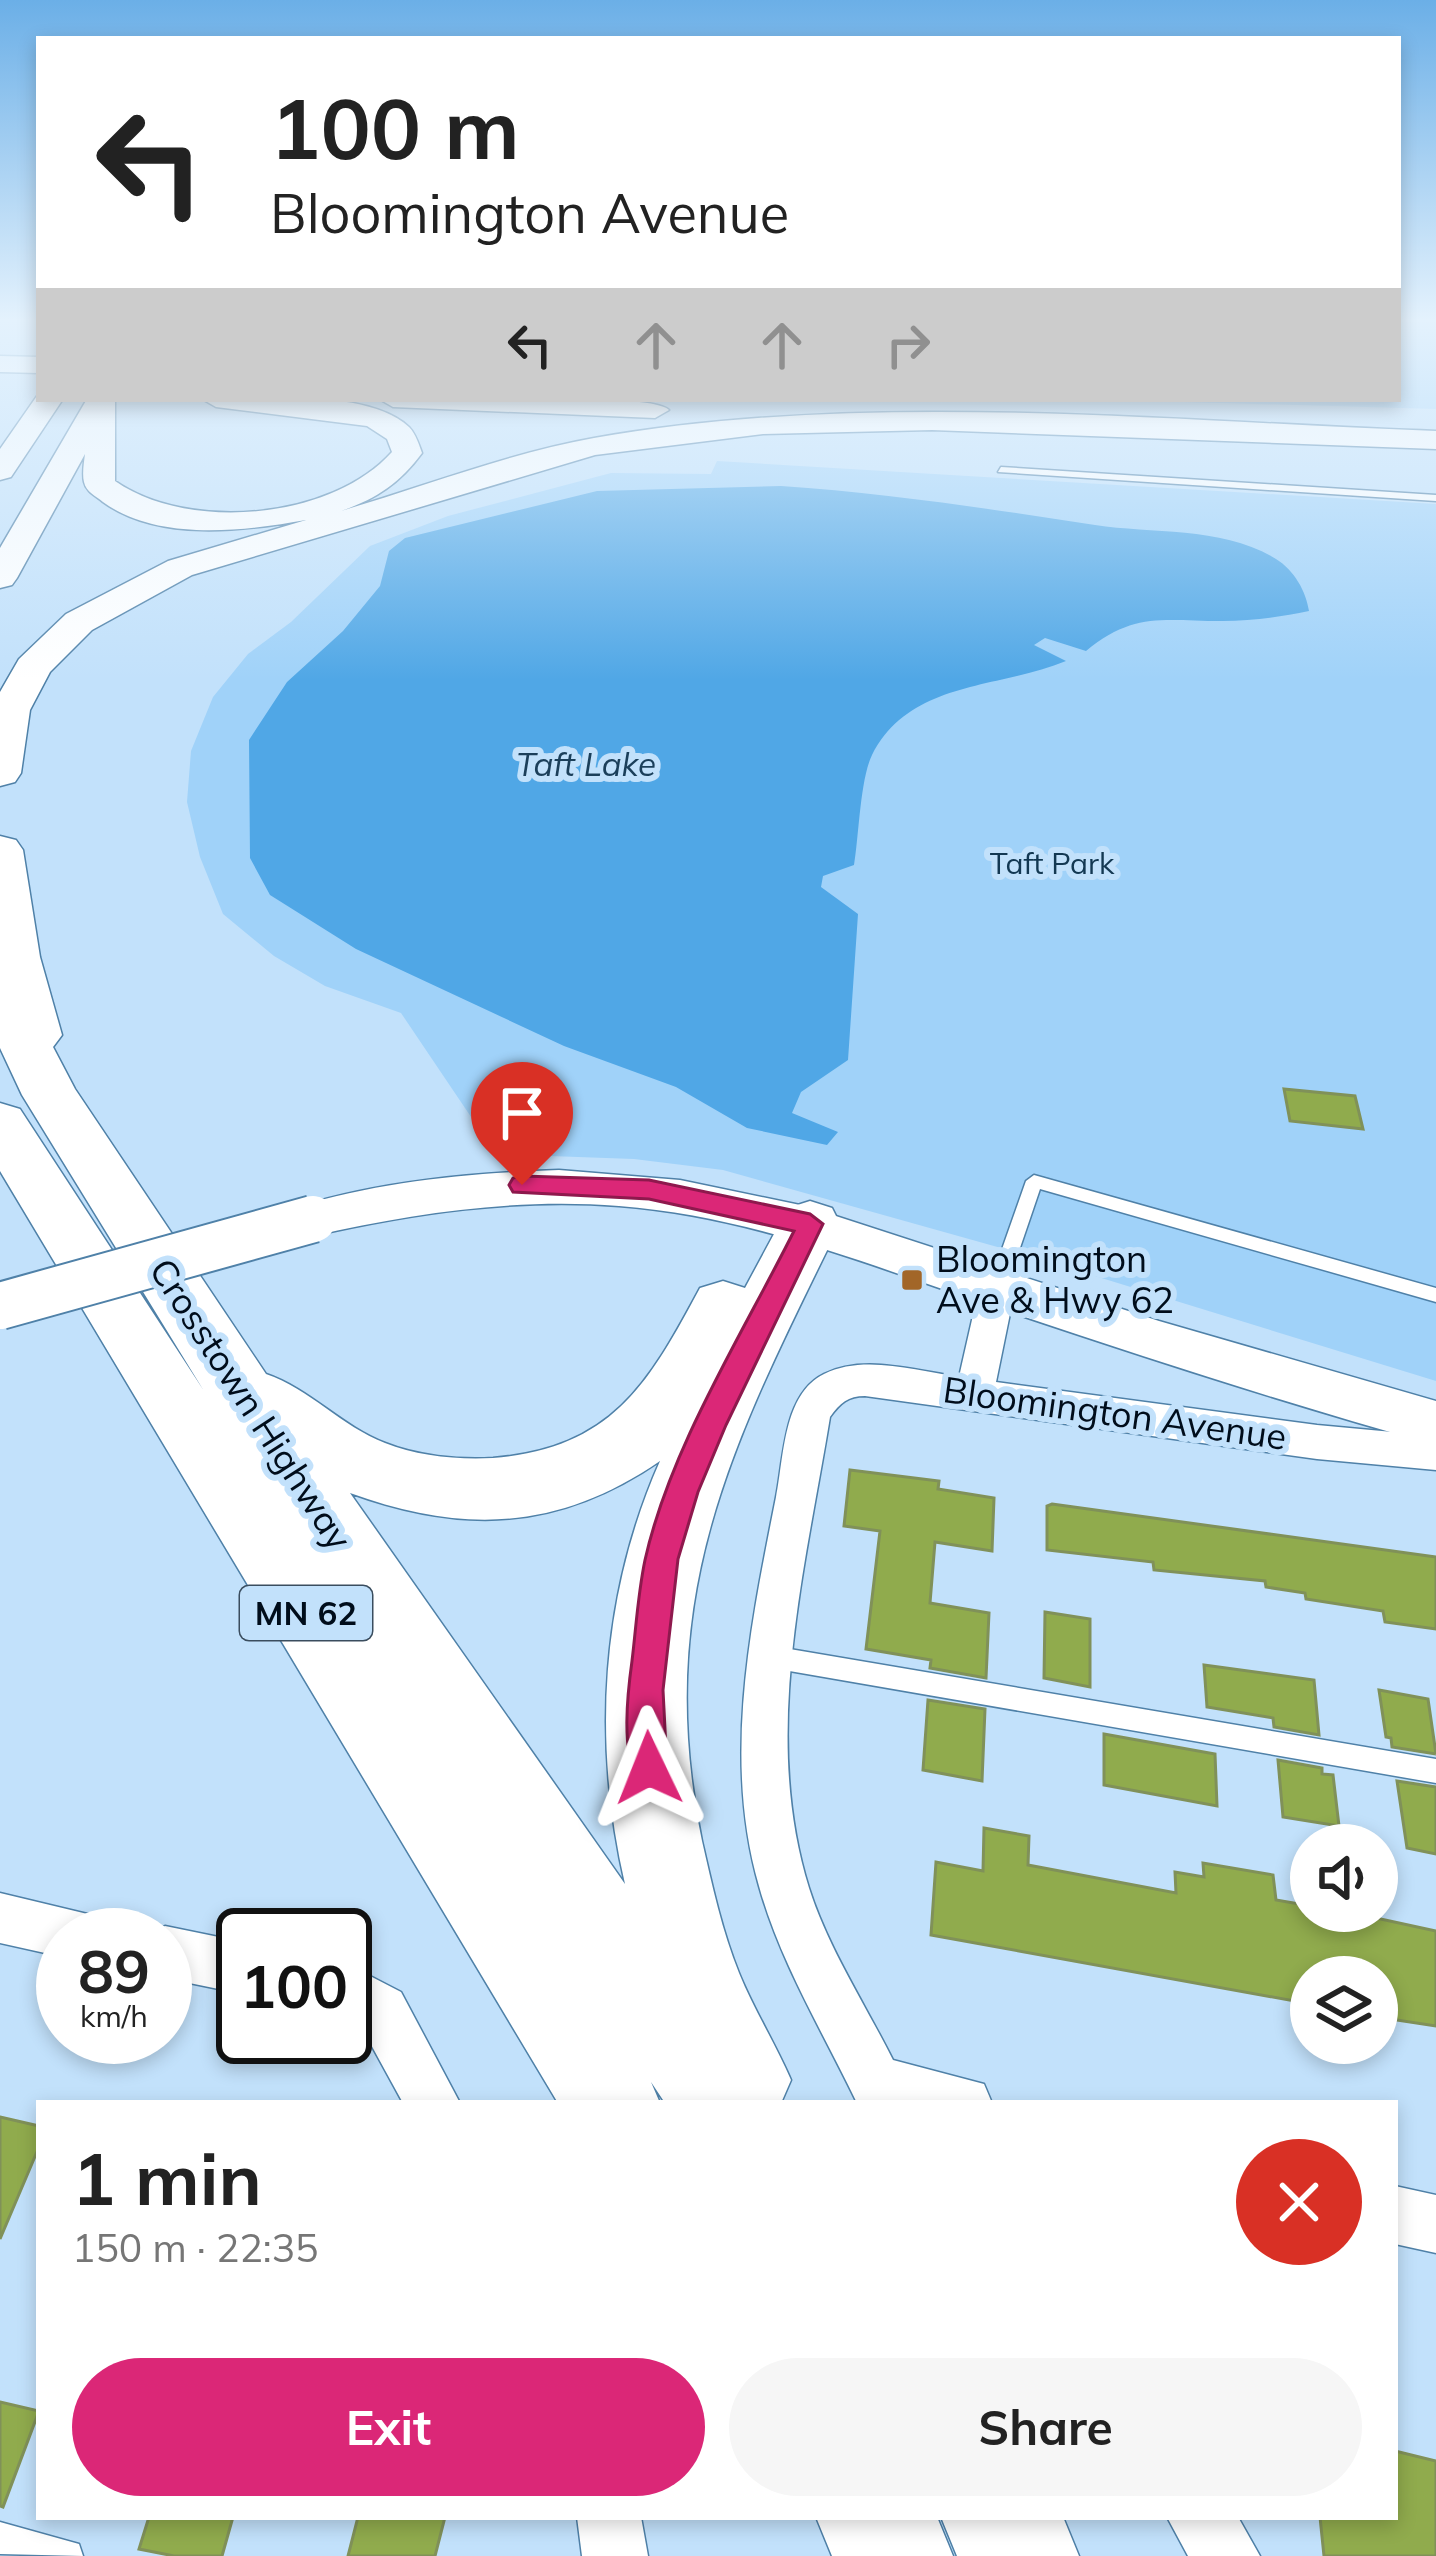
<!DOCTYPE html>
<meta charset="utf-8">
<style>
body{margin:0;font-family:Mulish,sans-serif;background:#f6f6f6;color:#222;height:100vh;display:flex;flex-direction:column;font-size:45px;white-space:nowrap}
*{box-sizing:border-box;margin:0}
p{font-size:39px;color:#767676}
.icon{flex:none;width:66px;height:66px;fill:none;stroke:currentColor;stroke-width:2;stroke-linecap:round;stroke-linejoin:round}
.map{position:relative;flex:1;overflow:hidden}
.details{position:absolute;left:36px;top:2100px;width:1362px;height:420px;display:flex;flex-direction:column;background:#fff;border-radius:0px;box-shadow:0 6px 18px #0003}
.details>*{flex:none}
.banner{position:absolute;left:36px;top:36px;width:1365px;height:366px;border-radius:0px;box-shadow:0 6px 18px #0003;background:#fff;color:#222;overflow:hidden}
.tools{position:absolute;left:1290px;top:1824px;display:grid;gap:24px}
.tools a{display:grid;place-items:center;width:108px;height:108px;border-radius:50%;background:#fff;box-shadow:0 6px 18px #0003;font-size:60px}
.speed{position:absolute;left:36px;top:1908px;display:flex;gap:24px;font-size:60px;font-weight:700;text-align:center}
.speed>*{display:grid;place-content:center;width:156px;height:156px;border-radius:50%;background:#fff;box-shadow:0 6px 18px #0003;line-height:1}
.speed small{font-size:30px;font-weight:400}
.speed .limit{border:6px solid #111;border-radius:18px;background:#fff;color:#111}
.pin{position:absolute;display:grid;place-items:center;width:102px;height:102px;color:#fff;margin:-123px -51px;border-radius:50% 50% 50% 0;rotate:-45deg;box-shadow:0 0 12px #0007}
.pin .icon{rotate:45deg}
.me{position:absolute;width:132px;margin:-66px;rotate:358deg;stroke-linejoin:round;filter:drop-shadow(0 0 9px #0008)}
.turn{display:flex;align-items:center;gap:42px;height:252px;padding:0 36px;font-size:54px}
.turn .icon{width:156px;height:156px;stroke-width:2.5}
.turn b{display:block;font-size:84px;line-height:102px}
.lanes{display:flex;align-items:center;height:114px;padding:0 36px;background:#0003;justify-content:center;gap:60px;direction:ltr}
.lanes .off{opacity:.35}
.round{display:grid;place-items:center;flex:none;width:126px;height:126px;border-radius:63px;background:#f6f6f6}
.overview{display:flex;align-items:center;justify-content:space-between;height:204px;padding:0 36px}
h1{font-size:72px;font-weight:700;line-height:90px}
.cta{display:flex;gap:24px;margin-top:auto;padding:24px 36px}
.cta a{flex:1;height:138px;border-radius:72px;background:#db2777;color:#fff;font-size:48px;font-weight:700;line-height:138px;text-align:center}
.cta a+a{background:#f6f6f6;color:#222}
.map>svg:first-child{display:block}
.green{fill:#a0d2f9}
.water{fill:#50a7e6}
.building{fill:#90ab4d;stroke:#809159;stroke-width:3}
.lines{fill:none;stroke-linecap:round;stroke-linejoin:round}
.lane-casing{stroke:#4f81a8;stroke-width:3}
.street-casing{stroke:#4f81a8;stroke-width:3}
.secondary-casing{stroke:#4f81a8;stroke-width:3}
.highway-casing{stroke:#4f81a8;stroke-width:3}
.lane{fill:#fff;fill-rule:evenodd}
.street{fill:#fff;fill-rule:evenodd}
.secondary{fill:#fff;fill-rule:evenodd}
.highway{fill:#fff;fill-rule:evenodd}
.secondary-bridge-casing{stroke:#4f81a8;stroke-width:50;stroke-linecap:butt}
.secondary-bridge{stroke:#fff;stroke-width:46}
.route{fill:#db2777;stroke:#8e194d;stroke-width:3}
.poi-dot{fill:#a26628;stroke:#c2e1fb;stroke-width:4.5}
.labels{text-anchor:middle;stroke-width:12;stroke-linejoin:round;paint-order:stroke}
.far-park-label{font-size:30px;fill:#133852;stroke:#c2e1fb}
.far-water-label{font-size:33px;font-style:italic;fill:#1b3f5a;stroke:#c2e1fb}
.shield{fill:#c2e1fb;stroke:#3a4d5e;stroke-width:3}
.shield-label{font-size:33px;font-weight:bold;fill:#000d1b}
.poi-label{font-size:36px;fill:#000d1b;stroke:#c2e1fb;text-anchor:start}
.street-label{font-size:36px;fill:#000d1b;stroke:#c2e1fb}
</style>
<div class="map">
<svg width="1436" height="2556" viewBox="0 0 1436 2556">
<rect width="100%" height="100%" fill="#c2e1fb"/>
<!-- green -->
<path class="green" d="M1398,322H1436V409L1079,399H1398Z
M717,461L1436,504V1381L1030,1256L723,1170L634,1159L496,1154L401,1013L325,986L274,956L223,914L200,857L187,802L191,751L213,697L248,654L291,622L370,546L448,516L611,473L711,474Z"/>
<!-- water -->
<path class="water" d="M781,486C886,493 991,509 1095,525C1153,534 1223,526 1276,559C1294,570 1306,591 1309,611C1280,617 1252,621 1222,621C1164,621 1134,611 1086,651L1045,638L1034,645L1066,661C999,689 910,680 872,755C860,780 859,836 854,865L823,876L821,887L858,914L848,1060L801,1092L792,1113L838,1132L827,1145L747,1128L676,1087L564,1046L356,949L270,895L250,858L249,740L287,682L343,631L380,586L389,551L405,538L597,491Z"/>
<!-- building -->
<path class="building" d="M1284,1089L1355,1096L1363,1129L1290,1121Z
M850,1470L939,1481L938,1489L994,1498L992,1551L935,1542L930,1603L989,1613L986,1678L930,1668L931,1660L866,1649L880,1531L844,1526Z
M1052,1504L1436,1557V1629L1385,1622L1383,1611L1306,1599L1305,1593L1266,1587L1265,1581L1154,1570L1153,1562L1047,1550V1506Z
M1045,1612L1090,1619V1687L1044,1678Z
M1204,1665L1314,1680L1319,1735L1274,1727L1273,1718L1207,1707Z
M1379,1690L1428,1699L1436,1754L1392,1747L1391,1738L1386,1737Z
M928,1700L985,1709L982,1781L923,1770Z
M1104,1734L1215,1754L1217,1806L1104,1785Z
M1278,1760L1322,1768V1774L1333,1775L1339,1826L1283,1817Z
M1397,1781L1436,1787V1854L1407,1848Z
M984,1828L1029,1836L1028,1865L1176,1893L1175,1872L1204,1877L1203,1863L1273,1875L1276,1900L1311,1906V1911H1344L1436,1931V2026L1377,2017V1977H1311V2004L931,1935L936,1862L983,1871Z
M0,2117L39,2126V2147L0,2239Z
M0,2402L39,2411L3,2507L0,2506Z
M1395,2451L1436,2461V2556H1324L1320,2517H1395Z
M149,2517H233L222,2556H174L139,2549Z
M358,2517H445L435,2556H348Z"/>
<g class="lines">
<!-- lane casing -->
<g class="lane-casing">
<path id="lane" d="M1001,467L1436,495V501L998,472Z
M1034,1175L1436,1288V1302L1040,1189L1006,1289L1003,1294H991L988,1289L1026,1181Z
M772,1646L1436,1759V1783L772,1668L764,1665L761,1657L764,1649Z
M0,2522L79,2544L83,2556L0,2554Z"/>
</g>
<!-- street casing -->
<g class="street-casing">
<path id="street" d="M997,1275L1010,1279L1015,1289L996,1382L1317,1425L1436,1436V1470L1317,1459L865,1396C848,1396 840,1403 830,1417C805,1570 761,1735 809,1888C828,1948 865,2004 893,2060L984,2084L992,2103H857C823,2032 780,1962 759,1886C722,1758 751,1624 776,1497C784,1458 783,1394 824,1374C864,1354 917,1371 959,1377L979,1289L984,1279Z
M0,1893L100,1917L108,1935H63V1957L0,1943Z
M165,1926L243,1942V1994L165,1978V1935H146Z
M345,1963L401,1992L460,2103H403L363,2030L345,2019Z
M1395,2186L1436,2195V2253L1395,2244Z
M577,2517H641L648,2556H582Z
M1167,2517H1238L1260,2556H1188Z"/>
</g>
<!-- secondary casing -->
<g class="secondary-casing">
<path id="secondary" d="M559,1170L680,1180L805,1206L1159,1321L1436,1401V1445C1284,1403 1135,1354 986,1304C864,1263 749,1216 619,1206C515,1198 414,1213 313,1236L297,1231L290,1219L297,1207C381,1181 471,1173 559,1170Z"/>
</g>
<!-- highway casing -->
<g class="highway-casing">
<path id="highway" d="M0,356L39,357V373L0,372Z
M39,393V399H63L11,477L0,480V449Z
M87,399H115V481C188,532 331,520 392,452L387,439L367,426L216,407L202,399C257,399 367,388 409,427C416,434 419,445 422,453C400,483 376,499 341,511C422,487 510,453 594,438C864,390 1162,421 1436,431V449L932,430L763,434L595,455L192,575L92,630L50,672L30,710L21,773L15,782L0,786V692L19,659L66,614L168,561L306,520C244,531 158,542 103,502C96,496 86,492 84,482C82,474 84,462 85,454L17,578L12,585L0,588V548Z
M379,399C421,399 651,391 669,410L655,418L393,407Z
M0,836L16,840L23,850L40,957L62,1035L53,1047L75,1089L266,1374C310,1389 341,1426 385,1443C417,1456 458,1460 493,1458C612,1448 648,1385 700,1288L723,1281L745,1288L788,1208L810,1201L832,1208L840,1224C735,1438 651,1594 702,1841C712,1885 722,1931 739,1973C754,2010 775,2043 791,2080L781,2103H665L651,2082L660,2103H558L0,1171V1103L20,1109L204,1391L22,1095L0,1048ZM660,1461C601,1595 592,1741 625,1884L350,1493C463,1534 558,1531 660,1461Z
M816,2517H937L953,2556H832Z
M941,2517H1063L1079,2556H957Z"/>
</g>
<!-- lane -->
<use href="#lane" class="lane"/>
<!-- street -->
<use href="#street" class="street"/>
<!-- secondary -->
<use href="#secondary" class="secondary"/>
<!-- highway -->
<use href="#highway" class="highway"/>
<!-- secondary-bridge casing -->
<g class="secondary-bridge-casing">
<path id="secondary-bridge" d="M0,1306L313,1219"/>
</g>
<!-- secondary-bridge -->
<use href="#secondary-bridge" class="secondary-bridge"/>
</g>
<!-- sky -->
<linearGradient id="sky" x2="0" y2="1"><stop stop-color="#6bafe7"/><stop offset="0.47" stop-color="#e4f2fd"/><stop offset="1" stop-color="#e4f2fd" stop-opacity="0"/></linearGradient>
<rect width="1436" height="680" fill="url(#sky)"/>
<!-- route -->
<path class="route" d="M522,1176L649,1180L810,1214L823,1224L726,1425L698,1492L678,1559L663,1690L667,1768L661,1780L649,1786L636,1780C622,1747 627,1697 632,1661C636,1628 638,1593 645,1560C670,1448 743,1333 794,1231L649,1199L513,1192L509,1185L513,1178Z"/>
<!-- markers -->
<rect class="poi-dot" x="900" y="1268" width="24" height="24" rx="6"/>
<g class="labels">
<!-- far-park labels -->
<g class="far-park-label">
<text x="1052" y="874">Taft Park</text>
</g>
<!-- far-water labels -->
<g class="far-water-label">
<text x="586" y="776">Taft Lake</text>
</g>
<!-- shield labels -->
<rect class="shield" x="240" y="1586" width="132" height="54" rx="9"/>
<g class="shield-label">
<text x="306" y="1625">MN 62</text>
</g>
<!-- poi labels -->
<g class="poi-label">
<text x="936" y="1272">Bloomington<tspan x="936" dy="41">Ave &amp; Hwy 62</tspan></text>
</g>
<!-- street labels -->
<g class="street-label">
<text transform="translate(251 1404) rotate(57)" y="13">Crosstown Highway</text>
<text transform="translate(1115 1413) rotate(8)" y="13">Bloomington Avenue</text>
</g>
</g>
</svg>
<div class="tools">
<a><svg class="icon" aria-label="sound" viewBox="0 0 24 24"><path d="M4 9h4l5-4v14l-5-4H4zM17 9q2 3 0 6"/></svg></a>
<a><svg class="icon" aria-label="layers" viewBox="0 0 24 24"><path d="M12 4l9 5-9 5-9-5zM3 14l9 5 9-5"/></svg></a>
</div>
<div class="speed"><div>89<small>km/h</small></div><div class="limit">100</div></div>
<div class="pin" style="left:522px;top:1185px;background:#d93025"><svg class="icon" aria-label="arrive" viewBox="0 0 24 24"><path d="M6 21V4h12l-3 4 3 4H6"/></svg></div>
<svg class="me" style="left:649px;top:1768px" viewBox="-20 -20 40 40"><path d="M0-17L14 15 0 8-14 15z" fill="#db2777" stroke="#fff" stroke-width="4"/></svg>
<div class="banner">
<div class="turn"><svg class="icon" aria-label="left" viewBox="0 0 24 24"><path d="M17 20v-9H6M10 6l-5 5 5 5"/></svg><div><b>100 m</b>Bloomington Avenue</div></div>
<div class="lanes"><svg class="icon" aria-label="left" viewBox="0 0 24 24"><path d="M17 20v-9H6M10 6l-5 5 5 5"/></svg><svg class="icon off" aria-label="ahead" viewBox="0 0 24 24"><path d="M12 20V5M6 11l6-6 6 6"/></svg><svg class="icon off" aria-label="ahead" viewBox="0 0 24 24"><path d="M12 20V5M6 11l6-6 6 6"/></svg><svg class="icon off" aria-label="right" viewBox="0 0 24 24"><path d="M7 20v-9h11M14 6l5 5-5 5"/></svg></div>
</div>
<section class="details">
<div class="overview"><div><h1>1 min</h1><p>150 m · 22:35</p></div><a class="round" style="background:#d93025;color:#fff"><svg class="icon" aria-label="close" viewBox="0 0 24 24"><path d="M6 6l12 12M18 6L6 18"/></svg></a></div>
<div class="cta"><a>Exit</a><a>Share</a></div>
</section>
</div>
